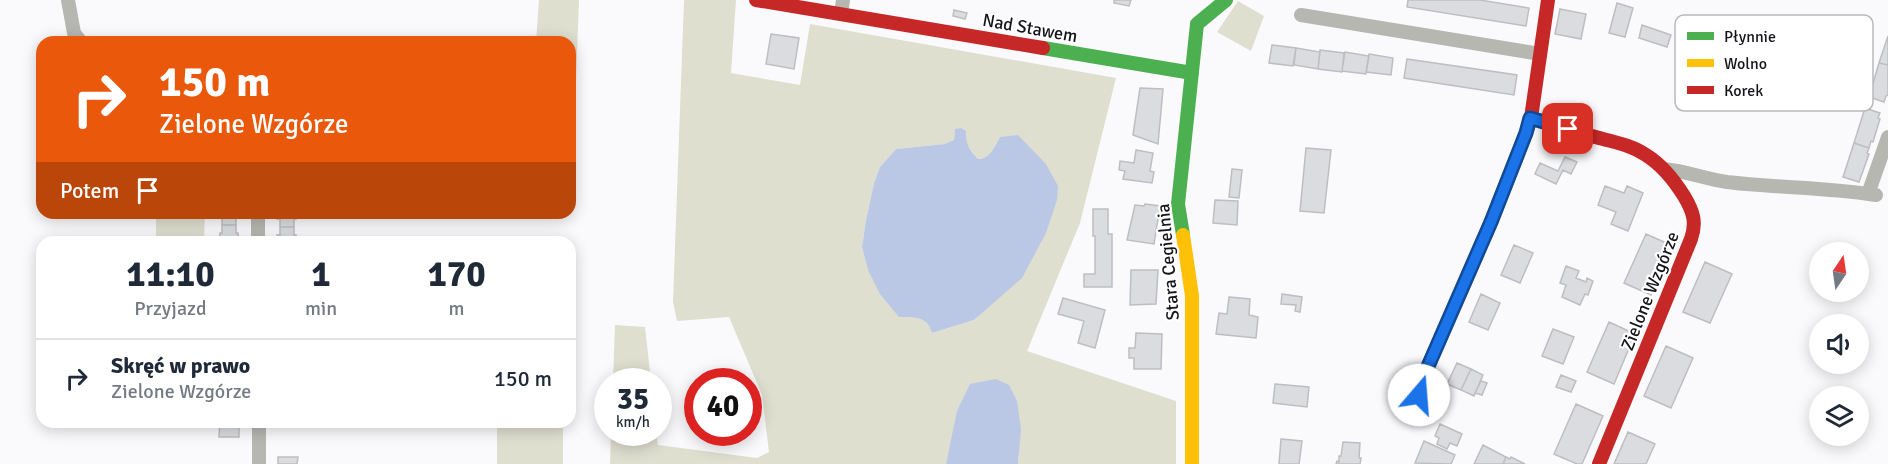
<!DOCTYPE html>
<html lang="pl">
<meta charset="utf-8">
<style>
body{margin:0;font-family:Signika,sans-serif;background:#f6f6f7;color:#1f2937;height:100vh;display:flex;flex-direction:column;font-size:22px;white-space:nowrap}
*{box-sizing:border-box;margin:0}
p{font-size:20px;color:#747a83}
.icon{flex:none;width:33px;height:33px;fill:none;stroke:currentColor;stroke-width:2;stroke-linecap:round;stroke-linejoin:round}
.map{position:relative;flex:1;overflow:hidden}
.sheet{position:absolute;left:36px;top:236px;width:540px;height:192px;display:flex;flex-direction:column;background:#fff;border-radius:18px;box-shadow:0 3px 15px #0003}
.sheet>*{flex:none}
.guide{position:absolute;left:36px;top:36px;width:540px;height:183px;border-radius:18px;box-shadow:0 3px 15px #0003;background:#ea580c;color:#fff;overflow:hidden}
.needle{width:39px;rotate:13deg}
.buttons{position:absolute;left:1809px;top:242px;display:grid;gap:12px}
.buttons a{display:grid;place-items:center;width:60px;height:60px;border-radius:50%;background:#fff;box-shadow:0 3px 15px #0003;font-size:30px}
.speed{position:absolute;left:594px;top:368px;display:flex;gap:12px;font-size:30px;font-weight:700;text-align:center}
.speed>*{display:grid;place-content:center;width:78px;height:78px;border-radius:50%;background:#fff;box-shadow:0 3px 15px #0003;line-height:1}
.speed small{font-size:15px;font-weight:400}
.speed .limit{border:9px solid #d22;background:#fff;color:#111}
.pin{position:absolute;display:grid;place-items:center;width:51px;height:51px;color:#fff;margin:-26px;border-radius:12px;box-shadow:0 3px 9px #0006}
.me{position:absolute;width:66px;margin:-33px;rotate:18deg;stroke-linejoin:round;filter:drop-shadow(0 0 4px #0008)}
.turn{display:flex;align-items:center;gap:21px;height:126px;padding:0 24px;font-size:27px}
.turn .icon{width:78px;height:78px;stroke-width:2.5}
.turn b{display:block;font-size:42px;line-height:51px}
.then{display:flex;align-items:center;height:57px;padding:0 24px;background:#0003;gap:12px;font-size:22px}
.eta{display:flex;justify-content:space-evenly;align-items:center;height:102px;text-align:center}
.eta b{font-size:36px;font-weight:800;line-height:42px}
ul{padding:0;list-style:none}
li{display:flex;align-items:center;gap:18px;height:78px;padding:0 24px;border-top:2px solid #e0e1e3}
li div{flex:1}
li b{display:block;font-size:22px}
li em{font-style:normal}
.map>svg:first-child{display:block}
.green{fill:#dedfcf;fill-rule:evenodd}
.water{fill:#bac8e5}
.building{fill:#dbdcdf;stroke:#bebec1;stroke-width:1.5}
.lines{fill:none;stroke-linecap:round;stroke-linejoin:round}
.street{stroke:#b6b7b1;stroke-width:14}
.fast{stroke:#4caf50;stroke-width:14}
.slow{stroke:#ffc107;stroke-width:14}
.jam{stroke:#c62828;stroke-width:14}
.route-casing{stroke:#114b97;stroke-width:15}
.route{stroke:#1a73e8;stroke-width:10}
.labels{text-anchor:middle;stroke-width:4.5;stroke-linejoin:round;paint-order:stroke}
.street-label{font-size:18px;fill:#141519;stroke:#fff}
.key{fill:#fff;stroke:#b8b9ba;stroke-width:1.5}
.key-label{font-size:16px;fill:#141519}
</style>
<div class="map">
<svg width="1888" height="464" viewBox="0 0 1888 464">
<rect width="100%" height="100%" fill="#fafafd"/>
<!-- green -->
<path class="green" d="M539,0H579L576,82H570V42H536Z
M684,0H736L731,73L800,85L810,24L1116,78L1080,223L1027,351L1176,401V464H1018L1019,454L951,442L946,464H610L611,432H656L658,445L757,458L769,452L762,395L729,317L677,321L673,302ZM955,129C964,138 969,149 978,159C991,158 994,147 1000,137L983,311L974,320L932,333L930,325L868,270L862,247L866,220L874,183L880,167L896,149L946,144L954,140Z
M1238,1L1264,16L1251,51L1217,32Z
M156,213H205L204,241H156Z
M615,325L645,327L651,381H613Z
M497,422H563V464H497Z"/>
<!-- water -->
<path class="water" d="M961,128L966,131C965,144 970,150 978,159C991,158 994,147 1000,137L1018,135L1046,164L1058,186L1057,200L1046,233L1022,278L974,320L932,333C928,316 914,317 899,317L880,294L868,270L862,247L866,220L874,183L880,167L896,149L945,144L954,140L955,129Z
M996,379L1009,385L1017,401L1021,429L1018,464H946L957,411L970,384Z"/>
<!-- building -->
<path class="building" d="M1114,0H1131L1129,6L1114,3Z
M1408,0H1480L1529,8L1526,26L1407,7Z
M1617,3L1633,8L1625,37L1609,33Z
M1560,9L1586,14L1581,39L1555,34Z
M954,10L967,13L965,19L953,16Z
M1642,25L1671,35L1667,47L1639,38Z
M771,34L799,38L794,69L766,64Z
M1888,36V65L1879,63Z
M1272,45L1296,48L1293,66L1269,63Z
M1296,48L1320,52L1318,69L1294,65Z
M1320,50L1344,53L1342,72L1318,69Z
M1345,52L1369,56L1366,74L1342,71Z
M1369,54L1393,58L1391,75L1366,72Z
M1407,59L1517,75L1514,95L1404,78Z
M1879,63L1888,65V95L1886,96L1884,102L1869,97Z
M1140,88L1163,89L1158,144L1133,135Z
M1865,108L1880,113L1878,118L1880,119L1873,142L1871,141L1869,148L1854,143Z
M1854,143L1869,148L1867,153L1869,154L1859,182L1843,177Z
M1306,148L1331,150L1324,213L1300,211Z
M1136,150L1153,153L1150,171L1154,172L1152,183L1123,179L1125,171L1119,170L1120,161L1134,163Z
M1565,157L1577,162L1571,174L1563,170L1556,184L1535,174L1540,163L1558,171Z
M1232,169L1242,170L1239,198L1229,197Z
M1605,186L1624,193L1627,186L1643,193L1628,231L1611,224L1616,212L1598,205Z
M1215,200L1238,201L1237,225L1213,223Z
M1145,204L1160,206L1154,244L1127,240L1135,205L1144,206Z
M1093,209H1108V234H1112V287H1084V274H1095V236H1093Z
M220,213H238V217H236V225H222V217H220Z
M277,213H296V219H294V227H280V219H277Z
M222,225H236V233H238L239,242H219L220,233H222Z
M280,227H294V235H296V242H277V235H280Z
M1646,234L1673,246L1651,295L1624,283Z
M1514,245L1533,253L1520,283L1501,275Z
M1705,262L1732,274L1710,323L1683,312Z
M1566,266L1579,271L1576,278L1586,282L1587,278L1593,281L1588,295L1585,294L1580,305L1562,297L1566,285L1560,283Z
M1131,270H1158L1156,304L1130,305Z
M1282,294L1302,297L1300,312L1295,311L1296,305L1281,304Z
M1481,294L1500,303L1488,330L1469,322Z
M1229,297L1250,299L1249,315L1258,317L1256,338L1216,334L1219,313L1227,314Z
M1063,298L1105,310L1095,348L1078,343L1084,321L1058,314Z
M1609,322L1635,334L1614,384L1587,372Z
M1553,329L1574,337L1563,364L1542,356Z
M1136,333L1162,334L1161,369H1134V358H1129V348H1135Z
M1666,346L1693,358L1671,408L1644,396Z
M1457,363L1471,369L1461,390L1447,384Z
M1471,369L1483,375L1474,396L1461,390Z
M1561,375L1576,381L1571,392L1556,387Z
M1481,381L1487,383L1482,395L1475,393Z
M1275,384L1309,387L1307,407L1273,403Z
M1576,404L1603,416L1582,464H1577L1554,454Z
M220,422H239V437H219Z
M1440,424L1462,434L1457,446L1450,443L1447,449L1437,444L1439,438L1435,436Z
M1628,432L1655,444L1646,464H1614Z
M1281,439L1302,441L1299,464H1279Z
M1424,441L1455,455L1451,464L1415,463Z
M1343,442L1360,443L1359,458H1361L1360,464H1336L1337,461L1339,462V456H1341Z
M1483,445L1506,457L1503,464H1474Z
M278,457H298L297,464H278Z
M1506,457L1510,459L1511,457L1525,464H1503Z"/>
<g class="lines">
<!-- street -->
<path class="street" d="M68,0L74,33L81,42
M841,14L843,0
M1301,15L1540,54
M1664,169C1686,171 1706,179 1727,182C1777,188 1827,187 1876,195
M1868,194L1888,137
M258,213V242
M259,422V464"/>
<!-- fast -->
<path class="fast" d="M1043,48L1192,73
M1183,235L1178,204L1197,24L1226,0"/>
<!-- slow -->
<path class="slow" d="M1183,235L1192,296V464"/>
<!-- jam -->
<path class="jam" d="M756,0L1043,48
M1531,118C1555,125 1579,133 1603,139C1618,143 1633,146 1646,155C1662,165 1674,180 1684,196C1693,211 1697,222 1691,239L1599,464
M1419,395V387L1491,222L1526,133L1531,118L1548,0"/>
</g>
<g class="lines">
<!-- route casing -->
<g class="route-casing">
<path id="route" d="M1419,395V387L1491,222L1526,133L1530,118L1568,129"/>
</g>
<!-- route -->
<use href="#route" class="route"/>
</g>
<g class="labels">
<!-- street labels -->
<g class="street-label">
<text transform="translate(1030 28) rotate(10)" y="6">Nad Stawem</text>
<text transform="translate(1168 262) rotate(-95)" y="6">Stara Cegielnia</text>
<text transform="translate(1650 291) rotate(-68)" y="6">Zielone Wzgórze</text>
</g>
</g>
<!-- legend -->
<rect x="1675" y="15" width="198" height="96" rx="9" class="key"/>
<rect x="1687" y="32" width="27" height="8" fill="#4caf50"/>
<rect x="1687" y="59" width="27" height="8" fill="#ffc107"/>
<rect x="1687" y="86" width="27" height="8" fill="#c62828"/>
<g class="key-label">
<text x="1724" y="42">Płynnie</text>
<text x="1724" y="69">Wolno</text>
<text x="1724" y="96">Korek</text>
</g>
</svg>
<div class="buttons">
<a><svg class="needle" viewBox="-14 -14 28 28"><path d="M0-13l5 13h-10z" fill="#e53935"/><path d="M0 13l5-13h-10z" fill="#747a83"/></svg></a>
<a><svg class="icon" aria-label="sound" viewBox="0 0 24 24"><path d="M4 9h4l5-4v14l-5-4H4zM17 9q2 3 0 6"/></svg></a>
<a><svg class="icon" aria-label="layers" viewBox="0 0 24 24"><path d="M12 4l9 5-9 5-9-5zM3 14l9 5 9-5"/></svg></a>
</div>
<div class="speed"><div>35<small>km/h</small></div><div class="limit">40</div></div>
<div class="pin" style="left:1568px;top:129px;background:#d93025"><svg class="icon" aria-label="arrive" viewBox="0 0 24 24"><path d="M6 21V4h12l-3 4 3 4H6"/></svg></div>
<svg class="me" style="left:1419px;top:395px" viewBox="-20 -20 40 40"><circle r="19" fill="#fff"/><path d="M0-13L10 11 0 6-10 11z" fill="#1a73e8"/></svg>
<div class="guide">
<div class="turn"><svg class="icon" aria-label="right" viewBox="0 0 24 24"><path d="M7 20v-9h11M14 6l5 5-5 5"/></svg><div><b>150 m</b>Zielone Wzgórze</div></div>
<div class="then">Potem<svg class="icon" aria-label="arrive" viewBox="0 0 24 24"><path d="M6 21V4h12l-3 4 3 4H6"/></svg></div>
</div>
<section class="sheet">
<div class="eta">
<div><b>11:10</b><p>Przyjazd</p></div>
<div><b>1</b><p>min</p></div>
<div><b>170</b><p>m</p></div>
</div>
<ul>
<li><svg class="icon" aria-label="right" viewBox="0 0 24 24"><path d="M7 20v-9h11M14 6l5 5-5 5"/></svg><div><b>Skręć w prawo</b><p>Zielone Wzgórze</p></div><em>150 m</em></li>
</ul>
</section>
</div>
